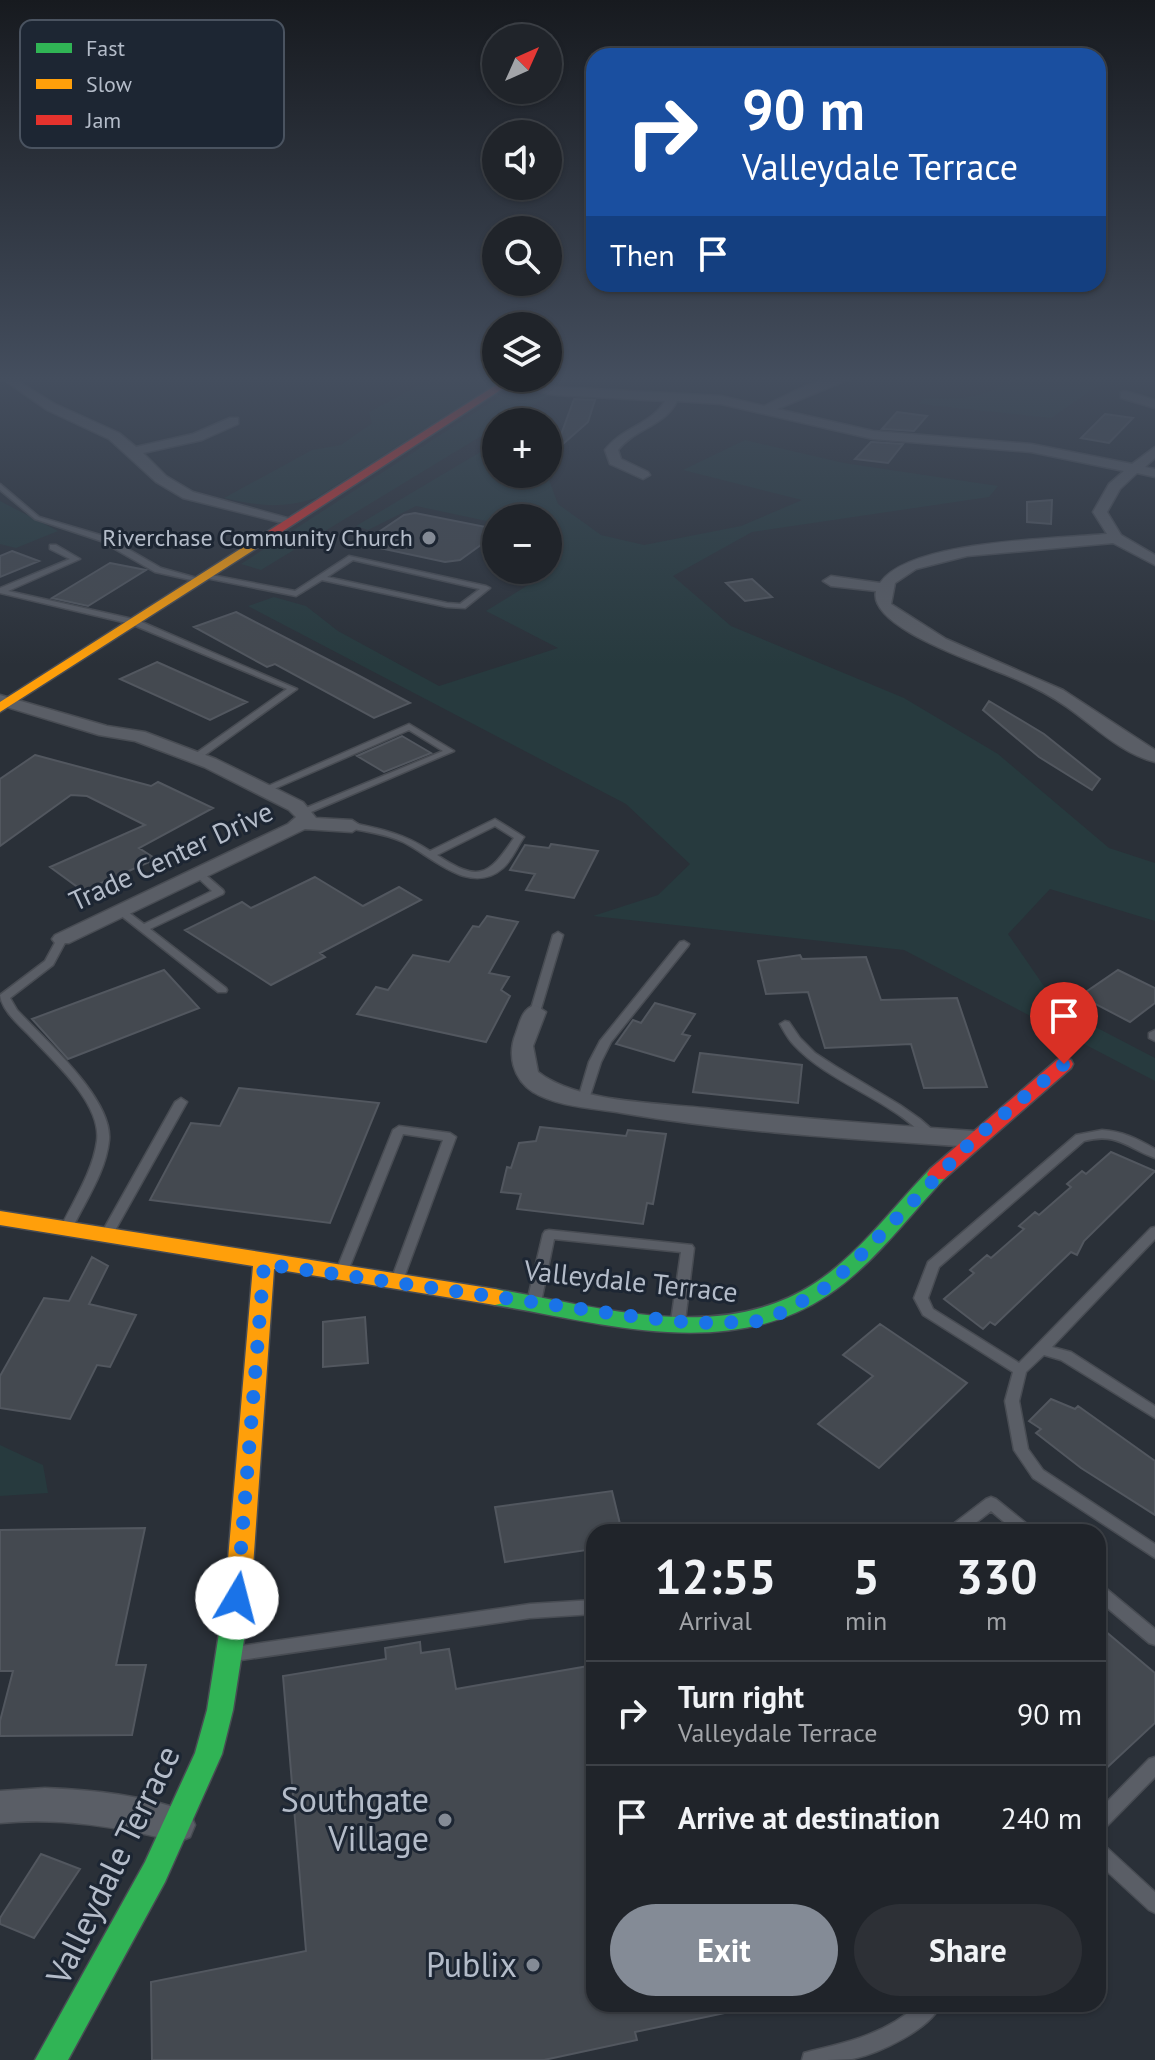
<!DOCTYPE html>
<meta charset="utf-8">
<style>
body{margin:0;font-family:"PT Sans",sans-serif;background:#2d3036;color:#f1f3f6;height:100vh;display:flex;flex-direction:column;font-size:30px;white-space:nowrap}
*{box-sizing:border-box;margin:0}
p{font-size:26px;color:#a2a4a8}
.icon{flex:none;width:44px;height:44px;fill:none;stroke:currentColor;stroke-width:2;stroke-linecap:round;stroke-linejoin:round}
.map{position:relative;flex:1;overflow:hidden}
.side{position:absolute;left:586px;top:1524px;width:520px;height:488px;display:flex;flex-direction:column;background:#20242a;border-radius:24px;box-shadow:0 2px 6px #0004,0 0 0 2px #3d4147}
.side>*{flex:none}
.hud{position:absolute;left:586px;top:48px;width:520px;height:244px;border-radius:24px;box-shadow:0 2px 6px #0004,0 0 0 2px #3d4147;background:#1a4fa0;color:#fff;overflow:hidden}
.needle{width:52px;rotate:45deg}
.fabs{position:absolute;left:482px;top:24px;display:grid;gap:16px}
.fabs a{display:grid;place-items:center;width:80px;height:80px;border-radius:50%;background:#20242a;box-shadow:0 2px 6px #0004,0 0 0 2px #3d4147;font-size:40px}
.pin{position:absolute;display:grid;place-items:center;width:68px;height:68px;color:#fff;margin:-82px -34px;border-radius:50% 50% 50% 0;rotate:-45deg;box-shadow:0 0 8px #0007}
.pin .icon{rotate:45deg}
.me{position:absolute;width:88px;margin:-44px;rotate:8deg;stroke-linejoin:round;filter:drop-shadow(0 0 6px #0008)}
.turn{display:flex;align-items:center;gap:28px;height:168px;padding:0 24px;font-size:36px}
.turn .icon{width:104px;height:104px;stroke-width:2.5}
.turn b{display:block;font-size:56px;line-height:68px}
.then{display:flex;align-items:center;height:76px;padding:0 24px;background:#0003;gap:16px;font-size:30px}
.eta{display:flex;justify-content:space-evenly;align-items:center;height:136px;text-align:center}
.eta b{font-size:48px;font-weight:700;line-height:56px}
.primary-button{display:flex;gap:16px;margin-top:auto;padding:16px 24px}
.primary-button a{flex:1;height:92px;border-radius:48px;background:#848b96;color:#fff;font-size:32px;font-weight:700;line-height:92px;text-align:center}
.primary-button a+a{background:#2d3036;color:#f1f3f6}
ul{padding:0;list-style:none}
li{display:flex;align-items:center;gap:24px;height:104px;padding:0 24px;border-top:2px solid #3d4147}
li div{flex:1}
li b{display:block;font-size:30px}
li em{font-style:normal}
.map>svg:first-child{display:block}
.green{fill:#273a3e}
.building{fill:#444950;stroke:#52575f;stroke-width:2}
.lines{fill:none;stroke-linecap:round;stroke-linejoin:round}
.lane-casing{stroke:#484c53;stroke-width:3}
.street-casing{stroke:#484c53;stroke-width:3}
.fast-casing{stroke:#484c53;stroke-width:3}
.slow-casing{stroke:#484c53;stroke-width:3}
.jam-casing{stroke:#484c53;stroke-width:3}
.lane{fill:#5a5e66;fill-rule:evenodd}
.street{fill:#5a5e66;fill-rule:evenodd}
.fast{fill:#30b455;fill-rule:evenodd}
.slow{fill:#ff9f0a;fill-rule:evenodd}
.jam{fill:#e5322d;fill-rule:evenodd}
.route{stroke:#1a73e8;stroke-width:14;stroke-dasharray:0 25.2}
.poi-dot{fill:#848b96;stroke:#1d2633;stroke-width:3}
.labels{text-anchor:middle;stroke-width:6;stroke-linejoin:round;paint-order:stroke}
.far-poi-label{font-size:24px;fill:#b4bcc9;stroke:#1d2633;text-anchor:end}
.street-label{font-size:28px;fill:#b4bcc9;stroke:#1d2633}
.near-poi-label{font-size:34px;fill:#b4bcc9;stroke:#1d2633;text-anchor:end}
.near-street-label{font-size:34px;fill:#b4bcc9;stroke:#1d2633}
.key{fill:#1d2633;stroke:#4a5360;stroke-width:2}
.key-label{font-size:22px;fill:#b4bcc9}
</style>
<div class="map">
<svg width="1155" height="2060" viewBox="0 0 1155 2060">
<rect width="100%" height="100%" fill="#2a3038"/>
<!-- green -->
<path class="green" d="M435,377L504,378L316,498C282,509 258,506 224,498L312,450L341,445L372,423L369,412Z
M1013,377H1111L1051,418L919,404L923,398C954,400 990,399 1013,377Z
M511,389L550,395L505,422H496V427L261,570L241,564Z
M745,440L844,463L998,486L989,497L752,532L673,576L731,626L904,698L998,754L1109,848L1155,863V921L1050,889L1008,934L1059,1008L1155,1058V1081L904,950L593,916L658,895L690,864L626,804L248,606L274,597L306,606L338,631L439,686L558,648L486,611L533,582L512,570H548V518H496V523L416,506L368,530L356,526L487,448L496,455V474L547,475L558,504L601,535L644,545L741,526L802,500L683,470Z
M0,501L58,531L16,548L0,544Z
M0,1445L43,1465L48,1493L0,1496Z"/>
<!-- building -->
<path class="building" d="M574,399L595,400L588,422L555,451Z
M897,412L927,416L914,431L882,429Z
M1105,414L1133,418L1109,443L1081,438Z
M871,442H873L903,444L888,463L855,459Z
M1052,500L1051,524L1027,522V502Z
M415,513L496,529V534L460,560L445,562L361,544L404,515Z
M12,551L39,561L0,577V556Z
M110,563L146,570L88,606L52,598Z
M752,579L772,597L745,601L726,583Z
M236,612L354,673L410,703L374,718L275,664L267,667L194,627Z
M157,662L247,702L210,720L120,679Z
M989,701L1044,734L1100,779L1092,790L1039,757L983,710Z
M402,736L431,753L384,772L357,756Z
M35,755L151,786L158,782L213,808L139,848L156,859L83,891L50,867L145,825L87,796L71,795L0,846V779Z
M551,844L598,851L574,898L526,890L535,874L510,870L525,845L549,848Z
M315,877L363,906L399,887L421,900L320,953L325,957L271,985L185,930L242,902L251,908Z
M487,916L518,922L489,973L509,977L501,990L510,996L486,1042L357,1014L376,987L388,990L413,955L449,962L473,926L479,927Z
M800,955L802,959L866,957L881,1000L957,998L987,1087L924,1088L911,1044L825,1048L808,992L766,994L758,961Z
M164,970L199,1008L68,1059L32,1019Z
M1118,970L1155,988V1003L1130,1022L1080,996Z
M655,1003L695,1014L682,1034L690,1036L674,1061L616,1044L633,1020L641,1023Z
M700,1053L802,1065L798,1103L693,1092Z
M239,1088L379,1103L330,1223L150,1200L191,1123L220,1126Z
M540,1127L626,1136L628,1130L666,1134L653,1204L647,1203L643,1224L517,1209L521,1194L501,1192L507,1167L511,1168L519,1143L536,1141Z
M1111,1152L1155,1171L1084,1241L1077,1255L1071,1252L995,1325L990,1322L983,1329L944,1299L974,1273L970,1270L987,1255L991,1258L1024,1229L1019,1226L1035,1212L1039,1215L1071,1187L1067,1184L1082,1171L1086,1174Z
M92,1257L108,1266L89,1304L136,1315L110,1367L97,1365L70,1419L0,1408V1376L44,1298L69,1301Z
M365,1317L368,1363L323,1367V1322Z
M880,1324L967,1383L879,1468L818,1424L873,1376L843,1355Z
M1051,1399L1075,1409L1078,1406L1155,1461V1515L1081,1468L1036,1433L1041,1429L1029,1421Z
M612,1491L622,1532H594V1549L505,1562L495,1507Z
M145,1528L116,1665H146L132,1735L0,1736V1721L13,1671H0V1530Z
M1098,1625L1155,1673V1723L1098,1776Z
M420,1642L421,1653L449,1649L456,1689L594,1665V2004H724L725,2013L635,2032L637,2040L544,2060H152L151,1982L306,1951L283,1676L386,1659L385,1648Z
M41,1854L80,1869L34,1938L0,1924V1918Z"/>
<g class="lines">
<!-- lane casing -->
<g class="lane-casing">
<path id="lane" d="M0,484L39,517L107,537L161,568L204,580L200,582L155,572L101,541L35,519L0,490Z
M50,545H56L80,559L8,591L137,620L297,689L198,760H192V756L287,689L131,624L0,593V588L70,559L50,549Z
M349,556L486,586L490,588L465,608L447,607L322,580L296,596L206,578L202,576L206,574L295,591ZM353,560L480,589L460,604L447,603L327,577Z
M409,724L454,751L304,815L301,814V810L443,751L409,730L267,792H261L259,790Z
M495,819L524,837C517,847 512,860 503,868C470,897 432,856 403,842C386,834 367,832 349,828L347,826L352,823C381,829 405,834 430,851ZM495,826L514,838C488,877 478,882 437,855Z
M198,870L201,871L223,890L224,892L223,894L150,929L226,988L227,990L226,992H218L115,911L120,908L124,909L144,924L212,891L193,873Z
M558,932L563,935L540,1012L539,1014H531L530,1012L553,935Z
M62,936L67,939L53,965L10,998L17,1010C44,1039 113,1099 109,1140C106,1171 86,1200 73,1227L71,1230H63L61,1227C74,1200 93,1171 97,1141C102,1103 52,1060 28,1034C17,1023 2,1010 0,995L45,961L57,939Z
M684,941L689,944L688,946L611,1042L601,1062L588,1102H580L578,1099L589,1062L600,1041L680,942Z
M785,1021L789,1022L800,1038L815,1053L835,1066L900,1105L920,1119L936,1133L938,1136L936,1139H928C917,1129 906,1119 893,1111C860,1089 821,1074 794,1045C788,1039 784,1031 780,1024Z
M1155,1030V1041L1149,1038V1033Z
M181,1098L187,1102L113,1234L111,1237H103L101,1234L175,1102Z
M399,1126L450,1133L456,1137L402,1283L401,1286L396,1288L391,1286L390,1283L443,1140L403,1134L348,1271L347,1274H337L336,1271L393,1130Z
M1102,1130C1122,1131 1138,1139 1155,1149V1158C1127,1148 1117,1132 1084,1141L939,1267L928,1298L933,1309L1019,1363L1151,1228L1155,1227V1239L1052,1347L1071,1352L1155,1406V1418L1061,1360L1044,1355L1026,1372L1019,1401L1028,1449L1043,1470L1155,1544V1558L1033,1478L1014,1450L1005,1401L1013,1372L923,1315L914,1298L928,1262L1076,1135Z
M549,1230L692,1245L694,1248L685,1321L683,1324L678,1326L673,1324L671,1321L681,1252L554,1239L541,1302L539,1305L534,1307L529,1305L527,1302L543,1234L545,1231Z
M991,1497L996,1499L1032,1528L1034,1532H1016L991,1511L964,1532H946L948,1528L986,1499Z
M1098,1584L1103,1586L1155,1629V1645L1149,1643L1098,1600Z
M594,1600V1614L530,1618L241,1660L235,1658L233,1653L235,1648L241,1646L530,1604Z
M1155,1757V1777L1104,1829L1098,1831V1811L1149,1759Z
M1098,1843L1104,1845L1155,1892V1913L1149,1910L1098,1863Z
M918,2004H941C931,2029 878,2054 852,2059C836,2060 818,2060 802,2060L804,2053L811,2051C850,2042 889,2032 918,2004Z"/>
</g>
<!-- street casing -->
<g class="street-casing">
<path id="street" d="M0,377H11L55,404L119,433L136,447L193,434L230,418H238V424L202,440L143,453L166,476L193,492L298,521L291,525L183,498L156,482L109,439L47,410Z
M836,377H854L777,409L873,431L1031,444L1132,464L1155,447V458L1145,467L1155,469V477L1137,473L1120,489L1107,512L1121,535L1155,555V565L1113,543L967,556L916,569L895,583L891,604L946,639L1063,690L1155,750V762C1122,754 1094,726 1067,707C1044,691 1018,679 991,669C965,658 868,625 876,591L831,586L823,581L831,576L880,583C909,540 1056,539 1107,534L1093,512L1109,484L1124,471L1031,452L873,439L721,404L677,401C665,426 634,429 618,450L621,459L648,472L650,475L643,479L610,464L605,450C621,428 652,424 665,401L556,395L499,384L505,380L556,387L721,396L764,406L805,386Z
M1125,391L1155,400V408L1121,398V392Z
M0,695L107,726L145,732L216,759L303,802L316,818L352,820L361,826L352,832L305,829L69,943H55L52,939L55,935L288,824L296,817L289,810L204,767L135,741L99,735L0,705Z
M535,1005L546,1012L533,1046L538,1072C576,1102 656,1103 704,1108C794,1118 884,1125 974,1131L986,1139L974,1147C857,1139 738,1133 622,1113C593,1108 558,1107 533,1092C513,1079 507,1055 516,1033C520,1022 522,1009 535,1005Z
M45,1788C92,1790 145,1795 190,1813L195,1825L190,1837L178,1842C119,1827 61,1817 0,1823V1791Z"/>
</g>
<!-- fast casing -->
<g class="fast-casing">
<path id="fast" d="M937,1167L944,1169L947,1174L944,1179C907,1218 873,1265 828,1295C728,1362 603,1323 495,1305L487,1303L484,1297L487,1291L495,1289C597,1306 717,1345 812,1285C858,1256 892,1208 930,1169Z
M238,1584L247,1587L251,1595L233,1710L222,1754L165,1882L68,2060H35L145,1862L195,1753L207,1710L225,1595L229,1587Z"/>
</g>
<!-- slow casing -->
<g class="slow-casing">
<path id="slow" d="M259,537L265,541L263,544L0,712V702Z
M0,1211L495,1289L503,1291L506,1297L503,1303L495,1305L274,1269L251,1595L247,1603L238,1606L229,1603L225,1595L253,1266L0,1225Z"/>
</g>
<!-- jam casing -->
<g class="jam-casing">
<path id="jam" d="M507,378H519L263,544L253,541Z
M1064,1058L1071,1060L1073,1064L1071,1068L944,1179H930L927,1174L930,1169L1057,1060Z"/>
</g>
<!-- lane -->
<use href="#lane" class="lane"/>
<!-- street -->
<use href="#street" class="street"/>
<!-- fast -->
<use href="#fast" class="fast"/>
<!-- slow -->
<use href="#slow" class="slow"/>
<!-- jam -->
<use href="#jam" class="jam"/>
</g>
<!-- sky -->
<linearGradient id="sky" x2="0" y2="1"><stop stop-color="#171a1f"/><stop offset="0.57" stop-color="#444e5e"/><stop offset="1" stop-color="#444e5e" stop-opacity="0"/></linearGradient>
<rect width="1155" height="665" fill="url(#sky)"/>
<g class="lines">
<!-- route -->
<path class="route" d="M237,1598L264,1264L631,1316L693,1323L754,1322L780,1313L821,1291L851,1265L974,1139L1064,1064"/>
</g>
<!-- markers -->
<g class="poi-dot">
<circle cx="429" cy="538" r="8"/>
<circle cx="445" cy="1820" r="8"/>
<circle cx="533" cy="1965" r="8"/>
</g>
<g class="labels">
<!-- far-poi labels -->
<g class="far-poi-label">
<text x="413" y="546">Riverchase Community Church</text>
</g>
<!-- street labels -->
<g class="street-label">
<text transform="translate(171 856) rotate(-25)" y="10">Trade Center Drive</text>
<text transform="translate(631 1281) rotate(6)" y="10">Valleydale Terrace</text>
</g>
<!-- near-poi labels -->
<g class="near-poi-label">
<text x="429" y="1812">Southgate<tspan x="429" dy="39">Village</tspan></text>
<text x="517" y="1977">Publix</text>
</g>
<!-- near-street labels -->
<g class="near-street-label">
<text transform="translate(113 1865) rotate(-64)" y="12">Valleydale Terrace</text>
</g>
</g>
<!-- legend -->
<rect x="20" y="20" width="264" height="128" rx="12" class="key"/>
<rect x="36" y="43" width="36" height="10" fill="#30b455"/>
<rect x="36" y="79" width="36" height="10" fill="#ff9f0a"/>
<rect x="36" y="115" width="36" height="10" fill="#e5322d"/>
<g class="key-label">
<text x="86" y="56">Fast</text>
<text x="86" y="92">Slow</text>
<text x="86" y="128">Jam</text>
</g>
</svg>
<div class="fabs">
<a><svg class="needle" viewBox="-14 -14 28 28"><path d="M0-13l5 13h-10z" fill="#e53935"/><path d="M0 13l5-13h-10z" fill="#a2a4a8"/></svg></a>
<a><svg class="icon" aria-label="sound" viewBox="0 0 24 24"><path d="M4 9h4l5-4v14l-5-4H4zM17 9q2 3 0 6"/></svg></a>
<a><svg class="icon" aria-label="search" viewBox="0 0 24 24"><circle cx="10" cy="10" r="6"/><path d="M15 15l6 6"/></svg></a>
<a><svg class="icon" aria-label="layers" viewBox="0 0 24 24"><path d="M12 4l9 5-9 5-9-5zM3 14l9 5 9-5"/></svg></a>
<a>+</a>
<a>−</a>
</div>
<div class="pin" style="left:1064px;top:1064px;background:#d93025"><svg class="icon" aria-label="arrive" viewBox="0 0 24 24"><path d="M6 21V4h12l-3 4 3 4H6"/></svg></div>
<svg class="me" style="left:237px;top:1598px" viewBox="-20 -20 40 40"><circle r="19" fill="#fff"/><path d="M0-13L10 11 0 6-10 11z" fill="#1a73e8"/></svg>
<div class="hud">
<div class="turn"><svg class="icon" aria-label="right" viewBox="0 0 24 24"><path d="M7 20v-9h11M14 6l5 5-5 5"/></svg><div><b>90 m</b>Valleydale Terrace</div></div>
<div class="then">Then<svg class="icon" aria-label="arrive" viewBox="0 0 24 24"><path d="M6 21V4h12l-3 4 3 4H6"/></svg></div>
</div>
<section class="side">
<div class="eta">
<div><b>12:55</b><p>Arrival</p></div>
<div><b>5</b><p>min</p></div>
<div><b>330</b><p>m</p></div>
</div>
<ul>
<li><svg class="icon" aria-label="right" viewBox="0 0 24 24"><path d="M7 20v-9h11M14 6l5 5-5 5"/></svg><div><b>Turn right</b><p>Valleydale Terrace</p></div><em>90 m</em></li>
<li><svg class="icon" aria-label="arrive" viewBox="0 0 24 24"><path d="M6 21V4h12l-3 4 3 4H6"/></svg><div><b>Arrive at destination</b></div><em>240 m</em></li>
</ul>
<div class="primary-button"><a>Exit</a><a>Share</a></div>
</section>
</div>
